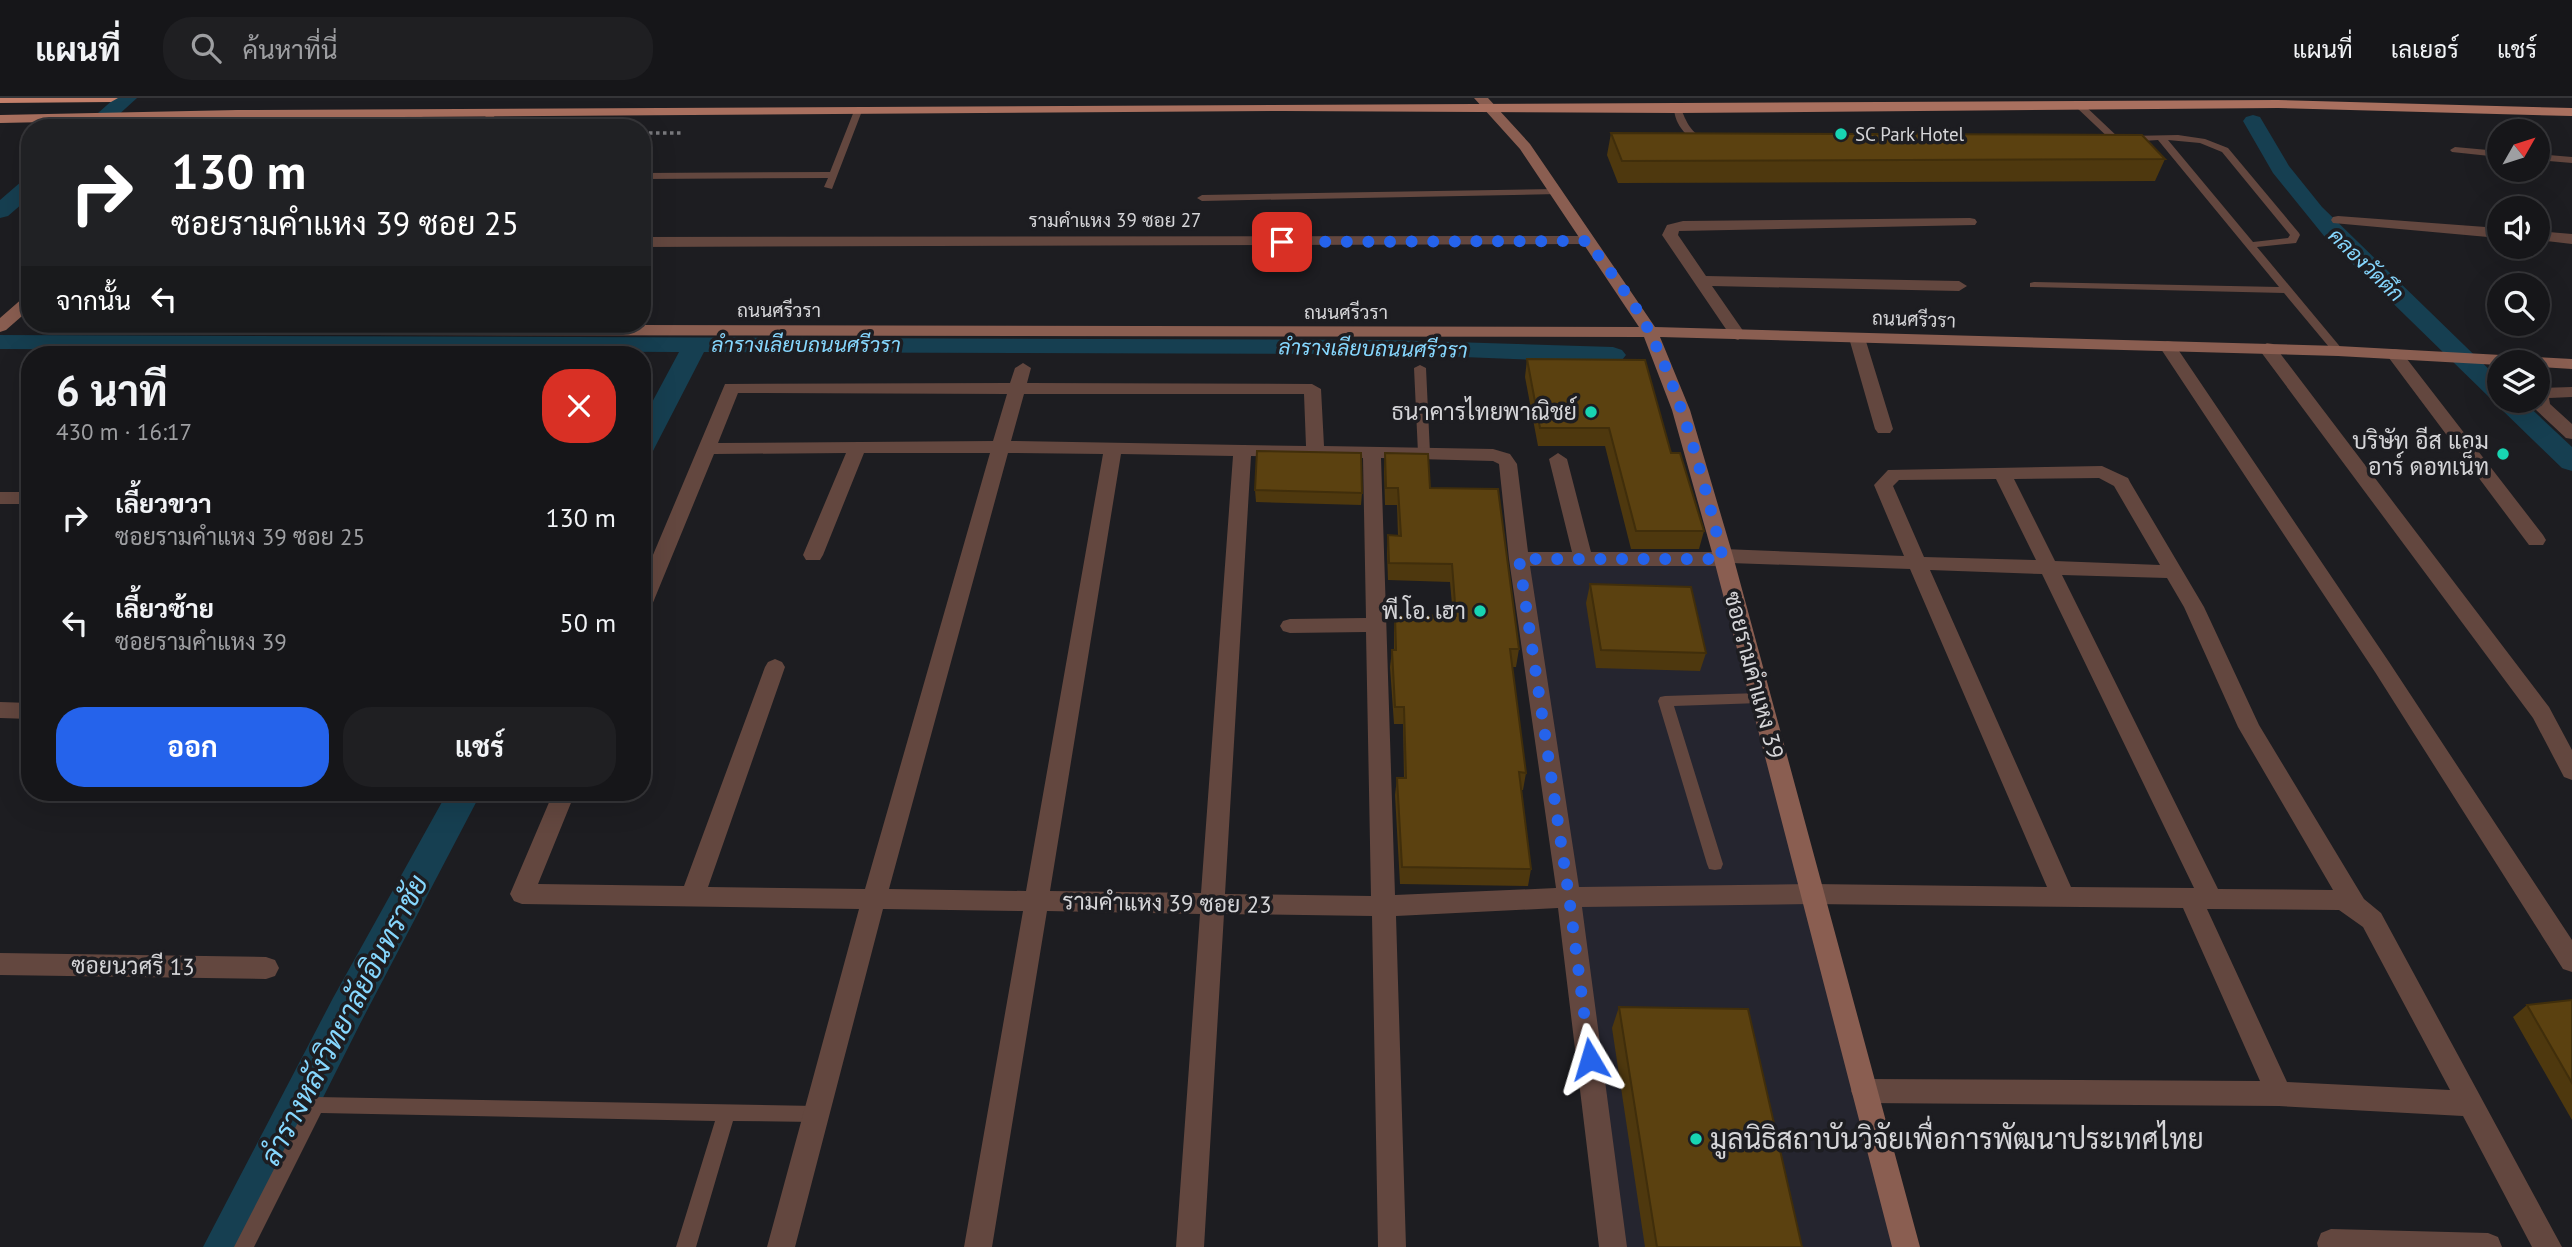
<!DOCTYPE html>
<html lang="th">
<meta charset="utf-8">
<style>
body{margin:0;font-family:"PT Sans",Sarabun,sans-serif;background:#1f1f22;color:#f1f3f6;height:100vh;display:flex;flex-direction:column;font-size:26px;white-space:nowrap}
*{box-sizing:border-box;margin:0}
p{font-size:23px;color:#9e9fa2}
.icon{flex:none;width:38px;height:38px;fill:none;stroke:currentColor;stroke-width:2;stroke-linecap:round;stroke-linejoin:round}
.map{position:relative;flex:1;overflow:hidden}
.drawer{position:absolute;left:21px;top:248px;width:630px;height:455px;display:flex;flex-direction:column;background:#161619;border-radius:28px;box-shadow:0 7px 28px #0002,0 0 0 2px #353538}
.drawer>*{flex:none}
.top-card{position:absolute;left:21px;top:21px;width:630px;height:214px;border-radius:28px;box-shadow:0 7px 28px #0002,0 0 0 2px #353538;background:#202124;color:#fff;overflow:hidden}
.needle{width:46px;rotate:51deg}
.tools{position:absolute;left:2487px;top:21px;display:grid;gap:14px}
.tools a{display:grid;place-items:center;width:63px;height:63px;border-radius:50%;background:#161619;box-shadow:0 7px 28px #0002,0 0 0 2px #353538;font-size:35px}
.pin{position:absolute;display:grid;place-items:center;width:60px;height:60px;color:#fff;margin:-30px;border-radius:14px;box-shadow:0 4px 10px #0006}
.me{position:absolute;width:77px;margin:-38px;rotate:353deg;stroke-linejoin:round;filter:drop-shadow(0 0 5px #0008)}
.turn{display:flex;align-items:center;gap:24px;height:147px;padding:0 35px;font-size:32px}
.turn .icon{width:91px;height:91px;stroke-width:2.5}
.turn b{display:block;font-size:49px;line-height:60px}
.then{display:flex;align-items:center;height:66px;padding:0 35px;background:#0003;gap:14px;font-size:26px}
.round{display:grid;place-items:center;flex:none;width:74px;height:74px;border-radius:28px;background:#1f1f22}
.headline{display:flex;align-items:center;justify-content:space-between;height:119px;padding:0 35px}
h1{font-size:42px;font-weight:700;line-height:52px}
.action{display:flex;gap:14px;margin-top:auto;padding:14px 35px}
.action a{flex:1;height:80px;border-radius:28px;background:#2563eb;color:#fff;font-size:28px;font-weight:700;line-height:80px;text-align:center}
.action a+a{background:#1f1f22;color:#f1f3f6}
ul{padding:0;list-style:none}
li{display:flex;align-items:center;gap:21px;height:105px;padding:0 35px}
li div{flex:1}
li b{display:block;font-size:26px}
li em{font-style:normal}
header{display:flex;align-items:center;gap:42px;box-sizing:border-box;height:98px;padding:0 35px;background:#161619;border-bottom:2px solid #353538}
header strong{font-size:33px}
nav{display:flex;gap:38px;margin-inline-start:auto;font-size:24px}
.search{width:490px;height:63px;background:#1f1f22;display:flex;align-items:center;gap:18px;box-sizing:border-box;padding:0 24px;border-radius:28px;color:#9e9fa2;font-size:26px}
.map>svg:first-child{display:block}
.built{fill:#25252f}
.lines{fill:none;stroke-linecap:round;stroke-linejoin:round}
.canal{fill:#163f51;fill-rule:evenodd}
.path{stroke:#78787c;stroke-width:3.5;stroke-dasharray:3.5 3.5;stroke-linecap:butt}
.lane{fill:#63473f;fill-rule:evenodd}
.street{fill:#63473f;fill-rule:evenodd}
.secondary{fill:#8a5e51;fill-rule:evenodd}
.primary{fill:#a9705f;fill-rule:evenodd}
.highway{fill:#c4806b;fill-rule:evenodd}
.wall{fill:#4e380e}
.shaded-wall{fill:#402e0b}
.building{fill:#5b4110;stroke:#402e0b;stroke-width:2}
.route{stroke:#2563eb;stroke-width:12;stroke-dasharray:0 21.6}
.poi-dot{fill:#18d5b2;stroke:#1d1d21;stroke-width:2.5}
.labels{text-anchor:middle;stroke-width:7;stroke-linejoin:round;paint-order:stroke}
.far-poi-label{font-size:19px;fill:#d5d5d8;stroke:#1d1d21;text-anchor:start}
.far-street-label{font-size:19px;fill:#d5d5d8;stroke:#1d1d21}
.far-water-label{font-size:21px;font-style:italic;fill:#86d7fe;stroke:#1d1d21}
.poi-label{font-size:23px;fill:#d5d5d8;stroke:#1d1d21;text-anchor:end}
.street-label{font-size:23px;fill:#d5d5d8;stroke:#1d1d21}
.near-water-label{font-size:28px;font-style:italic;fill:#86d7fe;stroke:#1d1d21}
.near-poi-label{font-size:28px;fill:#d5d5d8;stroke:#1d1d21;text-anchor:start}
</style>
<header>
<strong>แผนที่</strong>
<div class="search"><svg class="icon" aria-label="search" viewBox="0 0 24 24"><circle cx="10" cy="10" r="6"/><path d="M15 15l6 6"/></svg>ค้นหาที่นี่</div>
<nav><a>แผนที่</a><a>เลเยอร์</a><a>แชร์</a></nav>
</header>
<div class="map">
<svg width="2572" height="1149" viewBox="0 0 2572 1149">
<rect width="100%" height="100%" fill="#1d1d21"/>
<!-- built -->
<path class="built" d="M1519,461H1723L1907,1149H1613Z"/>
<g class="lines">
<!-- canal -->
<path class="canal" d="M115,0H137L104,30H81Z
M2253,17L2260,19L2289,68L2322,109L2499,281V303H2523L2572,349V373L2562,370L2499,309L2496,302L2490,300L2324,138L2273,75L2243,23L2246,19Z
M30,82V99L8,118L0,120V102L22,83Z
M0,237L1387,242L1613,249L1622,252L1626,257L1622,262L1613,265L1387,256L704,254L655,349L652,355L642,357V323L679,254L0,251Z
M447,695H481L361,924L248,1149H203L333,900Z"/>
<!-- path -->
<path class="path" d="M642,35H681"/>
<!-- lane -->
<path class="lane" d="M2076,5H2082L2119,40V44H2113L2076,9Z
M1674,9H1680C1687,24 1690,36 1708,41V45C1689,45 1674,27 1674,9Z
M858,10L862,13L832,91L824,89L828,80L642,81V75L830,74L854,13Z
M490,13L497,15L485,30H476Z
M271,14L275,17L274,30H265L267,17Z
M420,14L427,16L401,30H389Z
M2178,37L2205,41L2228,50L2299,135L2300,137L2296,145L2257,149L2342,251V255H2334L2284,195L2030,189V185L2034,184L2279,189L2158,42L2128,44L2123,41L2128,38ZM2168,42L2200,45L2222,54L2290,137L2288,140L2253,144Z
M2455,49L2499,53V59L2452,54L2450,52Z
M2538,56L2572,59V65L2538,62Z
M1555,91L1558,92V96L1202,103L1197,100L1202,97Z
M1420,267L1426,270L1430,355L1424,359L1418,355L1414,270Z
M1760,595L1765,596L1767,600L1765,604L1760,605L1674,608L1723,766L1721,771L1715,772L1709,771L1707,766L1658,603L1660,599L1665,598Z
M316,999L816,1008L822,1010L825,1016L822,1022L816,1024L733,1023L696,1149H676L715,1023L321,1015L254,1149H234L310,1001Z"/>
<!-- street -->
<path class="street" d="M2338,118L2499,130V140L2333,125L2331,122L2333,119Z
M1970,120L1975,121L1977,124L1975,127L1679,133L1678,137L1706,178L1959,183L1967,188L1959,193L1712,188L1746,237L1738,242L1732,240L1662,137L1667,127L1683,123Z
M2538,133L2572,136V146L2538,142Z
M1588,138L1593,140L1596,143L1593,146L642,149V139Z
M1857,235L1865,240L1893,331L1890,335H1878L1875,331L1849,240Z
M2167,243L2173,244L2389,564L2572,842V874L2563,871L2375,574L2159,248Z
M2267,245L2273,246L2549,609L2572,652V682L2564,679L2533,620L2261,254L2259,250Z
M2394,251L2400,252L2543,437L2546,442L2543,447H2529L2386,256Z
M1023,265L1031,270L1027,285L1312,286L1321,291L1324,348L1493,351L1510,356L1517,366L1528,454H1572L1549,361L1558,355L1567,361L1591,454H1715L1723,451L1904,458L1874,387L1888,372L2102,368L2128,380L2130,384L2204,509L2259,627L2364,801L2381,815L2562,1149H2532L2463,1018L2279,1008L1864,1005L1855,1002L1851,993L1855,984L1864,981L2260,983L2183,810L1811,806L1582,809L1627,1149H1599L1558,810L1396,818L1406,1149H1378L1372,818L1224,816L1204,1149H1176L1200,816L1047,813L992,1149H964L1023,813L883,811L795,1149H767L859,811L522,806L514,803L510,796L553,695H575L538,786L684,788L765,569L768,564L775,561L782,564L785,569L708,789L865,791L990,355H864L823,457L820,462H806L803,457L846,355L714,356L652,507L649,512L642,514V483L725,286L1010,285L1015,270ZM738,295L1007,296L993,343L718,345ZM1024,296H1304L1306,348L1011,343ZM1008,355L1103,356L1026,793L889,791ZM1121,356L1233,358L1201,795L1050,793ZM1251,358L1363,360L1366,520L1290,521L1283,523L1280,528L1283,533L1290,535L1366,534L1371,798L1225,796ZM1381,360L1493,363L1499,366L1509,461L1556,790L1395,797ZM2099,380L2114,388L2160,467L2055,463L2014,381ZM1996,381L2036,462L1924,459L1893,388L1899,382ZM1730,465L1910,471L2047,789L1811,786L1579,789L1530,468H1723ZM1930,472L2042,476L2194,790L2071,789ZM2062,477L2167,480L2184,509L2238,629L2333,792L2218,791ZM2207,811L2339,812L2363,829L2450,992L2287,984Z
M2572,289V299L2549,300L2550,306L2572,326V341L2566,340L2535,311L2532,303H2538V290Z
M0,394H30V406H0Z
M0,604L30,605V621L0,620Z
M0,855L266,859L275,862L279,870L275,878L266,881L0,877Z
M2331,1131L2488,1135L2498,1139L2502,1149H2318L2317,1145L2321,1135Z"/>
<!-- secondary -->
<path class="secondary" d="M1474,0H1488L1530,46L1655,229L2338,248L2572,261V271L2538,269V264H2499V267L2338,258L1660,239L1690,312L1733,458L1920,1149H1892L1713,458L1672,312L1644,239L366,237L120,231L112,226L1639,229L1520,51Z
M238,12L245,16L233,30H218L233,13Z
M30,197V211L6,232L0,234V220L24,199Z"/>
<!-- primary -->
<path class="primary" d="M2278,2L2572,10V18L2278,10L1677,15L1284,13L238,20L0,25V17L238,12Z"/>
<!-- highway -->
<path class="highway" d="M0,0H118L111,4L0,5Z"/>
</g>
<!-- wall -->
<path class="wall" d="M1611,35L2165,61L2155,83L1618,85L1607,57Z
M1527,261L1671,355L1704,433L1699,451H1631L1605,348H1538L1525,279Z
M1385,355L1430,390L1519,551L1516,569H1512L1526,675L1523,692H1521L1531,771L1528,788L1400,786L1395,697L1397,680H1404L1403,626H1394L1390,569L1392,552H1394V534L1395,517L1453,518L1450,484L1388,482L1387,455L1388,437L1398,438L1397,407H1385L1384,373Z
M1255,392L1362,395L1361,407L1256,404Z
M1590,486L1706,555L1700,573L1596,570L1586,505Z
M2572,902V1022L2513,919L2527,907Z
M1619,909L1802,1149H1645L1612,930Z"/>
<!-- shaded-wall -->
<path class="shaded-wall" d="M438,24L441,30H433Z"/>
<!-- building -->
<path class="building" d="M396,24H438L433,30H392Z
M1611,35L2142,37L2165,61L1622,63Z
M1527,261L1645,262L1671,355H1680L1704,433H1636L1609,330H1540Z
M1257,353L1361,355L1362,395L1255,392Z
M1385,355L1428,356L1430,390L1498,391L1519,551H1510L1526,675L1519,674L1531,771L1402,769L1397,680H1406L1404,609H1395L1392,552H1396L1395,517L1456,518L1452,466L1389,465L1388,437L1401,438L1398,390H1386Z
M1590,486L1691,489L1706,555L1601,552Z
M2572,902V985L2527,907Z
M1619,909L1748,911L1802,1149H1657Z"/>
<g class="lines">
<!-- route -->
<path class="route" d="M1282,144L1588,143C1608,172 1636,205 1651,237C1684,305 1705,387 1723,461H1519L1569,799L1590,961"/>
</g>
<!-- markers -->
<g class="poi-dot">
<circle cx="1841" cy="36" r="7"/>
<circle cx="1591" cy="314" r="7"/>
<circle cx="2503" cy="356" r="7"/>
<circle cx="1480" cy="513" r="7"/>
<circle cx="1696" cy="1041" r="7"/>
</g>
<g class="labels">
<!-- far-poi labels -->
<g class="far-poi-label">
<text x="1855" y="43">SC Park Hotel</text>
</g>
<!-- far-street labels -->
<g class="far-street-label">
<text x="1115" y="129">รามคำแหง 39 ซอย 27</text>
<text x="779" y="219">ถนนศรีวรา</text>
<text x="1346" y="221">ถนนศรีวรา</text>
<text transform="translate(1914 221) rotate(2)" y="7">ถนนศรีวรา</text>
</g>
<!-- far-water labels -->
<g class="far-water-label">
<text transform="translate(2366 167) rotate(44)" y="7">คลองวัดตึก</text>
<text x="806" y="254">ลำรางเลียบถนนศรีวรา</text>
<text transform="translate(1373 251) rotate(1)" y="7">ลำรางเลียบถนนศรีวรา</text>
</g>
<!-- poi labels -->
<g class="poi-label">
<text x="1577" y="322">ธนาคารไทยพาณิชย์</text>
<text x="2489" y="351">บริษัท อีส แอม<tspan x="2489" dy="26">อาร์ ดอทเน็ท</tspan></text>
<text x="1466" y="521">พี.โอ. เฮา</text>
</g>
<!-- street labels -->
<g class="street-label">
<text transform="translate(1754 577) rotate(75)" y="8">ซอยรามคำแหง 39</text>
<text transform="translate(1167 805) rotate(1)" y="8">รามคำแหง 39 ซอย 23</text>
<text transform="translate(133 868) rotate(1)" y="8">ซอยนวศรี 13</text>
</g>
<!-- near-water labels -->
<g class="near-water-label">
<text transform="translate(344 922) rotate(-62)" y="10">ลำรางหลังวิทยาลัยอินทราชัย</text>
</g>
<!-- near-poi labels -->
<g class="near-poi-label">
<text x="1710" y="1051">มูลนิธิสถาบันวิจัยเพื่อการพัฒนาประเทศไทย</text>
</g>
</g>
</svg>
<div class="tools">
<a><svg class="needle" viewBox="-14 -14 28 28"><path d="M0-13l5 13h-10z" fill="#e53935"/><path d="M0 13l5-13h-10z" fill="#9e9fa2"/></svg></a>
<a><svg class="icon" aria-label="sound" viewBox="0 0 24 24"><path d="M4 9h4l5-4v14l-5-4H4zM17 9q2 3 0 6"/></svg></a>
<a><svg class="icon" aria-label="search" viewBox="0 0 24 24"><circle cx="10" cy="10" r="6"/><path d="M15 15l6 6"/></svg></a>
<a><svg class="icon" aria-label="layers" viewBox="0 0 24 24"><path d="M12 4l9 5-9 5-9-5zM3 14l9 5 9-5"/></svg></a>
</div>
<div class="pin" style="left:1282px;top:144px;background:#d93025"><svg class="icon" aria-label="arrive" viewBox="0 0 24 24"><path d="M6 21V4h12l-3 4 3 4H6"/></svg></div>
<svg class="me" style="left:1590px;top:961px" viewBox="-20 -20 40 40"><path d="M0-17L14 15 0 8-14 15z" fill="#2563eb" stroke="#fff" stroke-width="4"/></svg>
<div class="top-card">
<div class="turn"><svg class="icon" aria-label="right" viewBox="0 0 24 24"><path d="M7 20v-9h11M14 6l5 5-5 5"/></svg><div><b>130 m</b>ซอยรามคำแหง 39 ซอย 25</div></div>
<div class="then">จากนั้น<svg class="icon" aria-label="left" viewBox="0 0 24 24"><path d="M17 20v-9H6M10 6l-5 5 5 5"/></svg></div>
</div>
<section class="drawer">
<div class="headline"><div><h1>6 นาที</h1><p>430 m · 16:17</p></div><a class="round" style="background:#d93025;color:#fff"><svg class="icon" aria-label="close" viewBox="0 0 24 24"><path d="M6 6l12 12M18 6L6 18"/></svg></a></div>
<ul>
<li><svg class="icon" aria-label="right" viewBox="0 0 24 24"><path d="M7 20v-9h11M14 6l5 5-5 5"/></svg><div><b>เลี้ยวขวา</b><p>ซอยรามคำแหง 39 ซอย 25</p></div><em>130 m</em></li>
<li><svg class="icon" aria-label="left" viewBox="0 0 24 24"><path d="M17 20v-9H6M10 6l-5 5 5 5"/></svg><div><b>เลี้ยวซ้าย</b><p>ซอยรามคำแหง 39</p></div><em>50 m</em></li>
</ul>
<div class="action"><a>ออก</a><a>แชร์</a></div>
</section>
</div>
